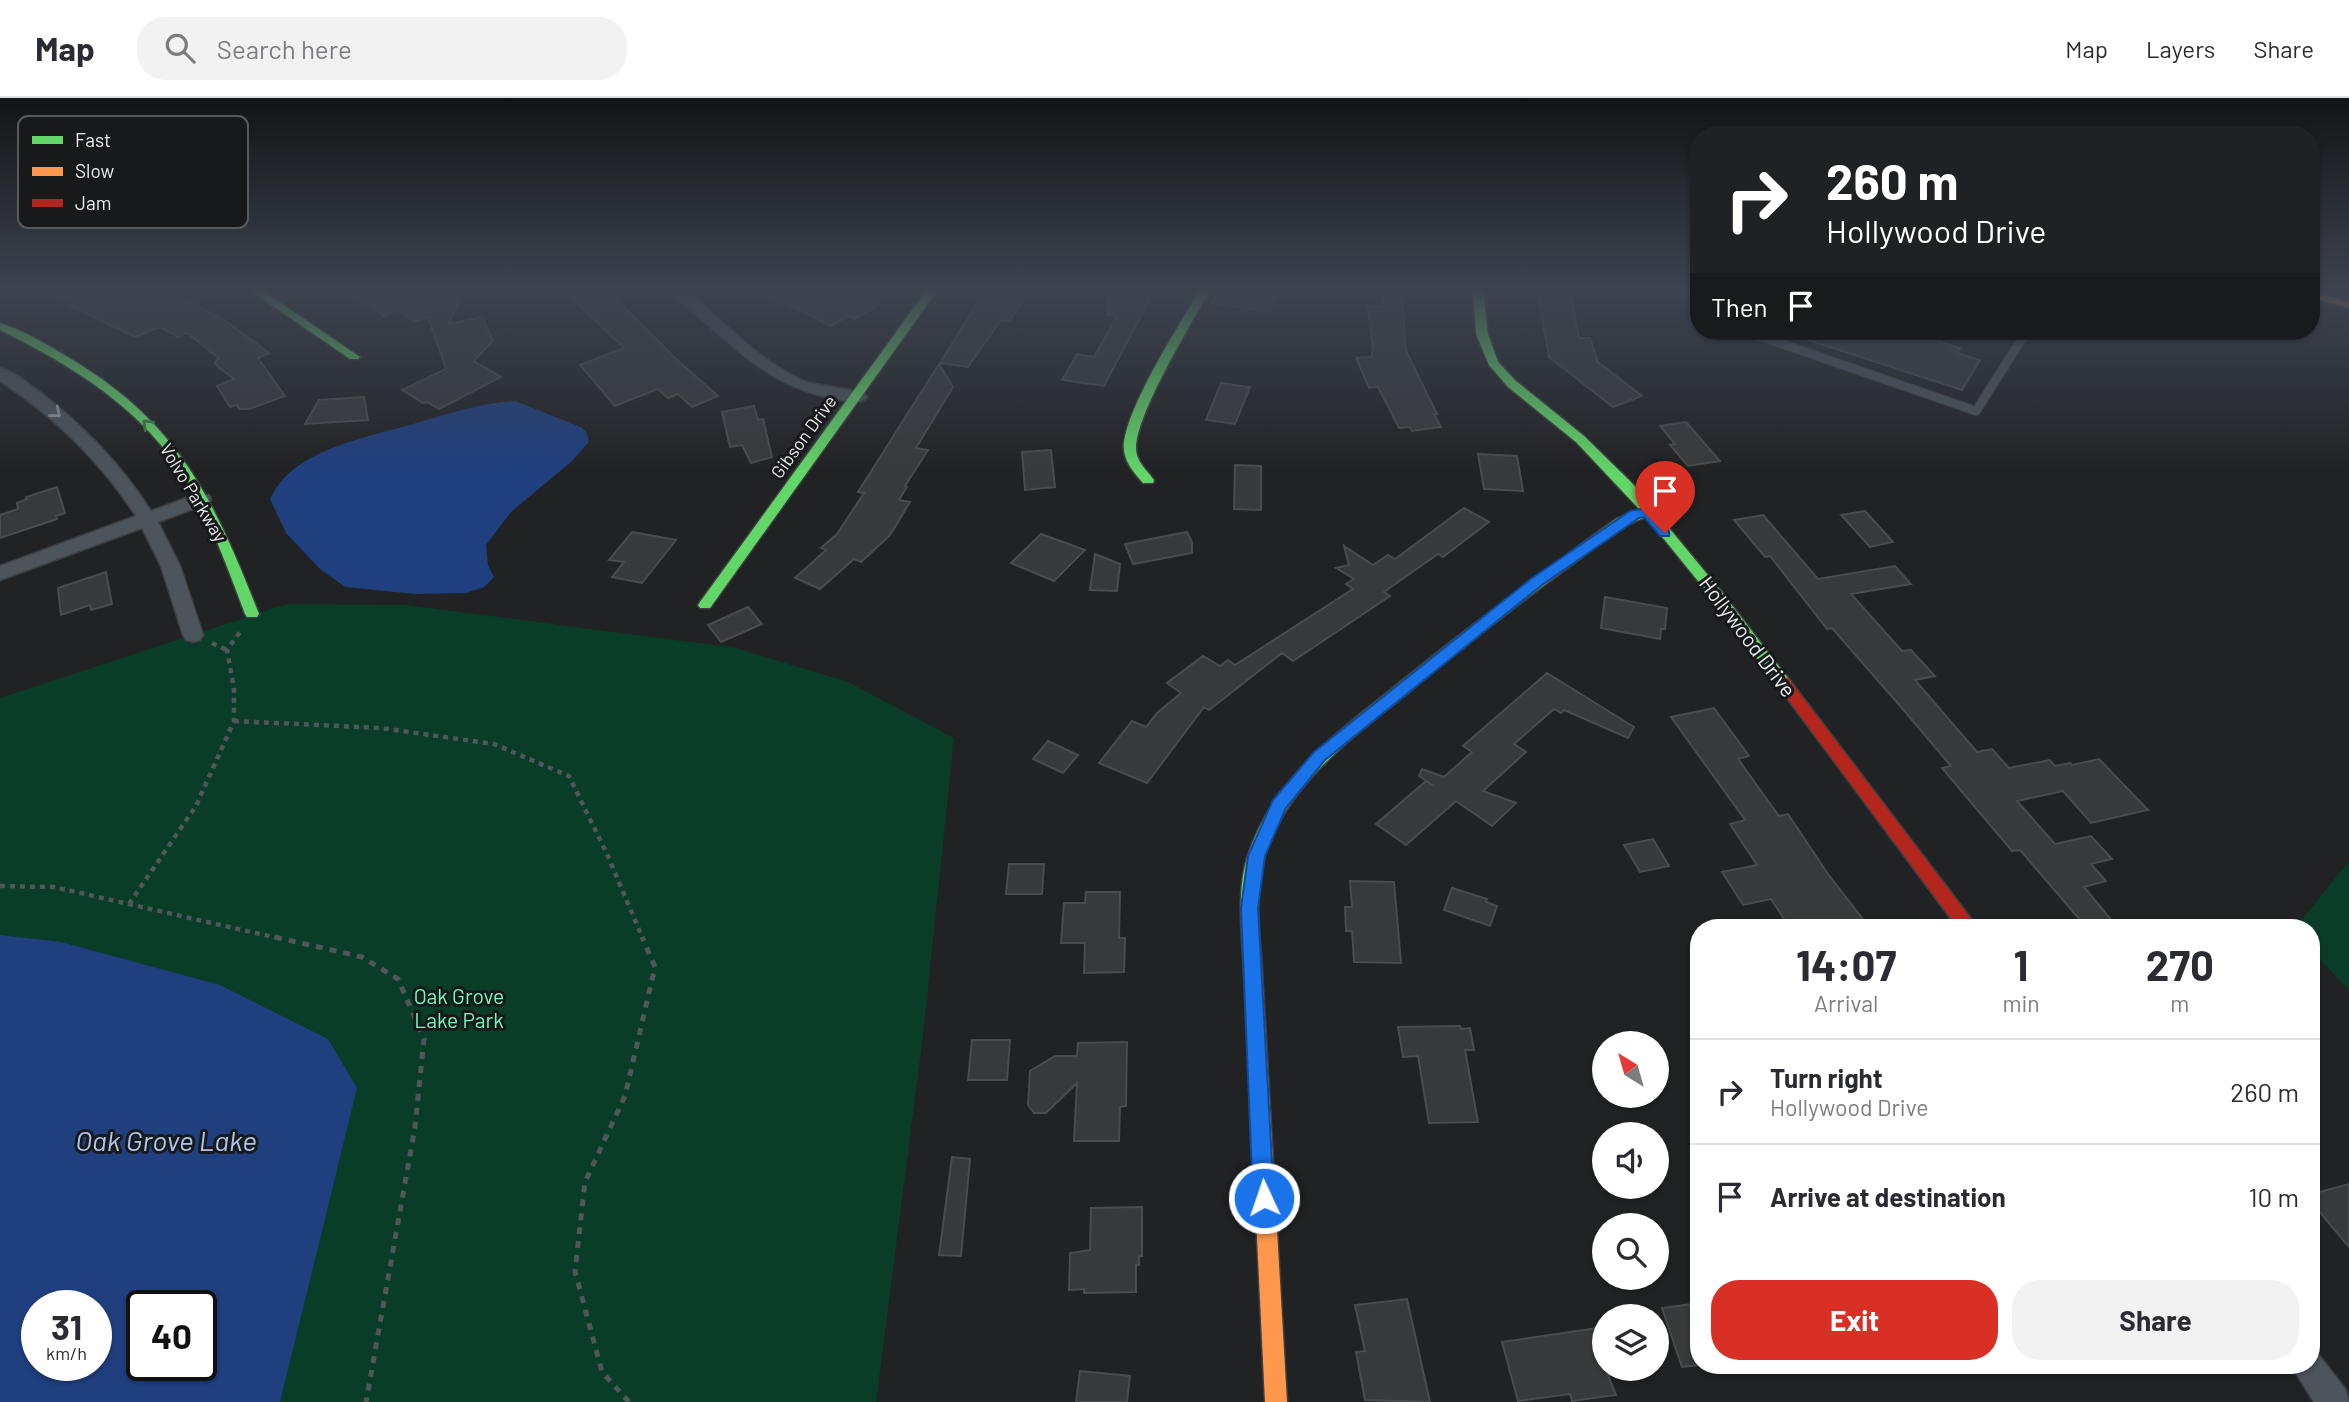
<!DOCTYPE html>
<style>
body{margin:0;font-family:Barlow,sans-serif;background:#f2f2f3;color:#2b2b33;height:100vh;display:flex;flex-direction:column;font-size:26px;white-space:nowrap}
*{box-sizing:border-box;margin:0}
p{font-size:23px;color:#7c7c81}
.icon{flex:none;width:38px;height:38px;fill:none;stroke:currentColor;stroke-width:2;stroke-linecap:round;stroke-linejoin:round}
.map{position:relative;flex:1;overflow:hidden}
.drawer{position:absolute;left:1690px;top:821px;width:630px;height:455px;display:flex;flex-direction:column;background:#fff;border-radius:28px;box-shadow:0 2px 5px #0004}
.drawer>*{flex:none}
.guide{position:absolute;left:1690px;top:28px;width:630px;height:214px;border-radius:28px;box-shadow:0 2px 5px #0004;background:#202124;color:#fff;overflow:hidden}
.needle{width:46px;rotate:323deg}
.controls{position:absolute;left:1592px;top:933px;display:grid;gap:14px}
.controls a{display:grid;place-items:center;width:77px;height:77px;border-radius:50%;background:#fff;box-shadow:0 2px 5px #0004;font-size:35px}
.speed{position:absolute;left:21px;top:1192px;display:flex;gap:14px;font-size:35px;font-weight:700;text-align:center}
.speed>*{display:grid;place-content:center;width:91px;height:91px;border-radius:50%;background:#fff;box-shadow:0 2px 5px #0004;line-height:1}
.speed small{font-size:18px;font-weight:400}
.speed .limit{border:4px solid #111;border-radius:10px;background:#fff;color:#111}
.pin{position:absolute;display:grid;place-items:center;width:60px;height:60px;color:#fff;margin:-72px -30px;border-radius:50% 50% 50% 0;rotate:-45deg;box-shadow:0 0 7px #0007}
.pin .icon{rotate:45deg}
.me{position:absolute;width:77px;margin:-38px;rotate:357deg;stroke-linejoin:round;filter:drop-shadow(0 0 5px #0008)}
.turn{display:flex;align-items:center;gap:24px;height:147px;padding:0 21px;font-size:32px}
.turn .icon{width:91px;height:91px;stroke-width:2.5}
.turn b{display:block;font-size:49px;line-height:60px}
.then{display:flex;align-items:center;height:66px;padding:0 21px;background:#0003;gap:14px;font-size:26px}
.eta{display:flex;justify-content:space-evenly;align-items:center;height:119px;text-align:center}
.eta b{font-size:42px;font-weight:700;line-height:49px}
.button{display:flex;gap:14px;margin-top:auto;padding:14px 21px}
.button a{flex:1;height:80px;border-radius:28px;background:#d93025;color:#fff;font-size:28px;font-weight:700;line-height:80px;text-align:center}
.button a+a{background:#f2f2f3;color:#2b2b33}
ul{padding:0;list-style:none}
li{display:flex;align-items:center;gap:21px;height:105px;padding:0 21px;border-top:2px solid #e1e1e2}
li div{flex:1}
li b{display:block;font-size:26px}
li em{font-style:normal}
header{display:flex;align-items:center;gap:42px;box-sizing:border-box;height:98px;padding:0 35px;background:#fff;border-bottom:2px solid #e1e1e2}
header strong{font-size:33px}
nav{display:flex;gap:38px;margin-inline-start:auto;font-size:24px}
.search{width:490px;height:63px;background:#f2f2f3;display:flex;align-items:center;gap:18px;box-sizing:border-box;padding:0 24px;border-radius:28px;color:#7c7c81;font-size:26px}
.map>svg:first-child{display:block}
.green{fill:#093d28;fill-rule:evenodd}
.water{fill:#1f3f7f;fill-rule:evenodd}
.building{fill:#38393b;stroke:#4a4b4c;stroke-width:2}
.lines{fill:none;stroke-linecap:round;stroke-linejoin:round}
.lane-casing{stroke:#3e3f40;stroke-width:10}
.street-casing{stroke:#3e3f40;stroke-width:3}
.fast-casing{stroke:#3e3f40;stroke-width:3}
.slow-casing{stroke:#3e3f40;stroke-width:3}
.jam-casing{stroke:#3e3f40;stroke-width:3}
.path-far1{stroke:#50565b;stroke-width:4.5;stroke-dasharray:5 5;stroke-linecap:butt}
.path{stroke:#50565b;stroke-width:5;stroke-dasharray:7 7;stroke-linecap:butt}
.lane{stroke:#4c545c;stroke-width:8}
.street{fill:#4c545c;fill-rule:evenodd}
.fast{fill:#63d668;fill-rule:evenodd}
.slow{fill:#ff974d;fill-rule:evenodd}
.jam{fill:#b3261e;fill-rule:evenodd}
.oneway{stroke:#94999f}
.oneway2{stroke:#3d7842}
.route{fill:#1a73e8;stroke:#114b97;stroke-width:2}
.labels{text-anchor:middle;stroke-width:6;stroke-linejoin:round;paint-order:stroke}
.far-street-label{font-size:18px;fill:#eceef0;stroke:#17191b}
.street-label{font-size:21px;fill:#eceef0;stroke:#17191b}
.park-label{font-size:21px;fill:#71fcb9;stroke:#17191b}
.near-water-label{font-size:28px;font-style:italic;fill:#adc4ec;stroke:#17191b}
.key{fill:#17191b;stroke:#57595b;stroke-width:2}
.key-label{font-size:19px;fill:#eceef0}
</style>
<header>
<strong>Map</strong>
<div class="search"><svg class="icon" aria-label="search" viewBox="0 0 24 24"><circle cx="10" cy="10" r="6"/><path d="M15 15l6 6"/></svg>Search here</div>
<nav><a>Map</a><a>Layers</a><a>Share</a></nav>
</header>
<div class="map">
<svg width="2349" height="1304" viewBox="0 0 2349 1304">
<rect width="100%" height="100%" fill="#212224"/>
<!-- green -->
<path class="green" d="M287,506L406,507L736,550L848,584L954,640L923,937L876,1304H0V600ZM37,1208H96V1267H37ZM142,1208H201V1267H142Z
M2349,763V892L2312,853V830L2296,829Z"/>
<!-- water -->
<path class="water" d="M515,303L581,329L587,335L589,344L571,364L511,414L486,447L488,467L494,479L484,489L466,495L415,496L345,489L320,471L286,435L270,401C277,387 285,377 298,368C330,346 373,337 410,327C445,317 479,305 515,303Z
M0,837L61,844L220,887L328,941L357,990L280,1304H0ZM37,1208H96V1267H37ZM142,1208H201V1267H142Z"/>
<!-- building -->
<path class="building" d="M49,193H169L226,223L269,255L258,260L285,298L249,311H239L237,307L230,309L217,288L234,281L217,268L215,264L219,260L187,235L178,239L160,229L135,239L70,208L76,205Z
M348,193H388L399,199L414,193H463L449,226L482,219L493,243L474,263L501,279L439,311L427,304L423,305L402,292L446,271L428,219L415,224L397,212L384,218Z
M564,193H608L675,260L718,298L692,309L678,296L668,300L658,291L615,308L580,267L624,250Z
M759,193H847L878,207L854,221L848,218L831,228Z
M989,193H1028L1010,223L1001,222L968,269L940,265L984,194Z
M1217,193H1278L1269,214L1211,206Z
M1384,193H1401L1406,253L1437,316H1434L1441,329L1412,333L1410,329L1399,330L1378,289L1369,290L1356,260L1371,259L1373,252L1368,208L1383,209Z
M1544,193H1570L1579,240H1590L1598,264L1642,298L1613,309L1549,259L1538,198H1545Z
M1113,195L1150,201L1104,288L1062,282L1077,256L1094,259L1117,218L1107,216V205Z
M1794,233H1945L1938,243L1960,250L1957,255L1980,262L1962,292L1793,237Z
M939,266L953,289L916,350L928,352L905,388L907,389L899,402L910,404L890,437L861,464L854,461L820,491L795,480L826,452L821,450L837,436L864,395L858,394Z
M1221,285L1250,289L1235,326L1206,322Z
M364,299L368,322L305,326L319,302Z
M754,308L758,322L763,321L772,359L751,365L742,347L730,349L722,314Z
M1686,324L1720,363L1688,368L1670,347L1675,346L1660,328Z
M1051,352L1055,389L1025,392L1022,354Z
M1478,356L1517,358L1523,393L1484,391Z
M1235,367L1261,368V412L1234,411Z
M57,389L65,415L56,418L57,421L0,440V417L18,411L17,405L27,401L26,399Z
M1464,410L1489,424L1443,459L1438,456L1384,494L1390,498L1293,563L1282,555L1209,612L1204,609L1147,685L1099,665L1132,623L1146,629L1157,615L1181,595L1167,585L1203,558L1220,568L1228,562L1235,567L1353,491L1346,486L1354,481L1336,470L1349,467L1344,448L1373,467L1388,457L1395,461Z
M1865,413L1893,444L1870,449L1841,417Z
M1763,417L1818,481L1895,468L1911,486L1851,496L1902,553L1911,552L1935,578L1915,582L1977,654L1992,651L2009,670L2050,662L2055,668L2070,665L2072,667L2099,661L2148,712L2091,725L2063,693L2017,703L2055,746L2091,738L2112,761L2091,766L2106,783L2084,789L2118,830H2087L2020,752L2012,753L1942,670L1951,668L1901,609L1832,530L1827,531L1770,458L1765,459L1734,422Z
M632,434L676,442L642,485L612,479L624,464L609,462Z
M1187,434L1192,444V455L1133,466L1125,446Z
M1041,436L1085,452L1054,483L1011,465Z
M1095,456L1120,466L1117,493L1090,492Z
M106,474L112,506L91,512L90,507L61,517L58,490Z
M1605,499L1667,510L1665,531H1661L1660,541L1601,530Z
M748,509L762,526L721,544L708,527Z
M1547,575L1634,629L1628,640L1564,612L1561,615L1554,611L1514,646L1526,654L1483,693L1516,705L1492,728L1456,703L1406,747L1376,726L1426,683L1434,688L1419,678L1422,671L1444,679L1472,654L1463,648Z
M1714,610L1749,658L1738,661L1779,718L1788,716L1828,776L1862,820L1821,830H1790L1771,801L1743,807L1722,774L1757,767L1730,726L1745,722L1671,619Z
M1048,643L1078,657L1063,675L1033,661Z
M1653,741L1669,768L1640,774L1624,747Z
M1009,766H1044L1042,796H1006Z
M1350,783L1394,784L1401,865L1354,864L1352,833H1346L1345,809H1352Z
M1452,790L1487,801L1486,804L1497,808L1490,828L1444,812Z
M1086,794H1120L1119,840H1125L1124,874L1084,875L1085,845H1061L1064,805H1085Z
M1460,928L1461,931L1470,930L1474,952H1465L1478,1024L1429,1025L1418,958L1403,959L1398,929Z
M972,942H1010L1007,982H968Z
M1127,944L1126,1008L1120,1009L1119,1043H1074L1077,985L1046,1015H1034L1028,1007L1030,973L1055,958H1077L1078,945Z
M952,1059L970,1061L961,1158L939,1157Z
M2349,1086V1149L2312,1105V1096Z
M1142,1109V1158H1139V1167H1136V1194L1084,1195V1191L1069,1192L1070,1155L1090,1152L1091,1110Z
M1407,1201L1430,1304L1365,1302L1356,1254L1365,1253L1355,1207Z
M1699,1205V1267L1682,1269L1662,1210Z
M1605,1229V1270L1616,1297L1572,1303L1570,1296L1518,1303L1502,1244Z
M1080,1273L1130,1278L1127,1304H1076Z"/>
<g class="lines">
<!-- lane casing -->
<g class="lane-casing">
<path id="lane" d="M1745,233L1976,313L2027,233
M1999,233L2023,240"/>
</g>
<!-- street casing -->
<g class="street-casing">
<path id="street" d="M671,193H688C724,224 760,264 804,283C820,290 857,289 867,299C860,307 851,303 842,302C783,293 750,265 707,226C695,216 681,205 671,193Z
M0,270C13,273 26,284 37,292C82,326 120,365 151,413L195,397H209L211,401L209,405L158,424L180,468L203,537L200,542L193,544L186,542L183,537L161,468L142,430L0,482V468L136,418C100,363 55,319 0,283Z
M2312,1253L2318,1256L2346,1292L2349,1304H2314L2291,1267H2312Z"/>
</g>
<!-- fast casing -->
<g class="fast-casing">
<path id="fast" d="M251,193H263L360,259L358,261H350Z
M926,193H937L710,510H700L698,507L700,504Z
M1199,193H1209C1191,227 1137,314 1136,350C1136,364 1147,372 1154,382L1153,385H1143C1135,376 1126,366 1124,353C1120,319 1180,226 1199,193Z
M1473,193H1483L1488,236L1498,264L1516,283L1584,338L1632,385L1721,493L1791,584L1788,588H1778L1711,499L1646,419L1626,427C1554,479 1483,532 1415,589C1357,637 1289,682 1265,757C1253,793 1260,835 1262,873L1259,879L1253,881L1247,879L1244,873C1242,835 1236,793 1248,757C1275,676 1345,629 1408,578C1476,523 1546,472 1616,421L1640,412L1576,344L1508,289L1489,267L1476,236Z
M0,225C23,232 46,246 66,258C179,324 213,400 259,516L257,519H247L245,516C228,471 212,426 187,384C145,312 73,268 0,232Z"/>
</g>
<!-- slow casing -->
<g class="slow-casing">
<path id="slow" d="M2312,194L2349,204V210L2312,200Z
M1253,865L1259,867L1262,873L1287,1304H1265L1244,873L1247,867Z"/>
</g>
<!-- jam casing -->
<g class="jam-casing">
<path id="jam" d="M1783,579L1788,580L1978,830H1958L1778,588L1775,584L1778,580Z"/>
</g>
<!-- path-far1 -->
<path class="path-far1" d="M212,545L227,552
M234,623L381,630L494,646L569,678L607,756L643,841
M0,788L54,789L282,841
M129,806L196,708L234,623V591L227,552L240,534"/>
<!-- path -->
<path class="path" d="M275,839L362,859L398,881L424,941L415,1029L366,1304
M629,1304L602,1274L575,1173L585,1084L625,998L655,869L642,839"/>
<!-- lane -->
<use href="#lane" class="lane"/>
<!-- street -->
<use href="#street" class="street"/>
<!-- fast -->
<use href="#fast" class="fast"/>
<!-- slow -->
<use href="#slow" class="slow"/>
<!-- jam -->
<use href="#jam" class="jam"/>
</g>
<!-- one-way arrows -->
<defs><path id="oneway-chevron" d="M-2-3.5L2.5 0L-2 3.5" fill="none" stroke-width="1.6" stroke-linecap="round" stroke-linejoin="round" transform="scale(1.75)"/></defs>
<use class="oneway" href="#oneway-chevron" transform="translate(56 315) rotate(39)"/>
<use class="oneway2" href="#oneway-chevron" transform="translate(147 326) rotate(-135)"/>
<!-- sky -->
<linearGradient id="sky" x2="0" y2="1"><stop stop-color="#121314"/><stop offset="0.51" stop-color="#3d4450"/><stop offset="1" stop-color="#3d4450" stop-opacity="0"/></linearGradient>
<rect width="2349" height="376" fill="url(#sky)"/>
<!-- route -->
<path class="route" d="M1647,410C1656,413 1671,429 1669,438H1660L1644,419L1639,420L1542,487L1325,662L1286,710L1265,758L1258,810L1274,1100L1271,1107L1264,1110L1256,1107L1253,1100L1241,810L1248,758L1273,702L1314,654L1532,480L1630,413Z"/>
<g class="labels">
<!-- far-street labels -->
<g class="far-street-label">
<text transform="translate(804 339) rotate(-54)" y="6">Gibson Drive</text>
<text transform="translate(193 395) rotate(59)" y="6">Volvo Parkway</text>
</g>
<!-- street labels -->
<g class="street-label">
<text transform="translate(1747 539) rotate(53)" y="7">Hollywood Drive</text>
</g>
<!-- park labels -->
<g class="park-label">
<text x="459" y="906">Oak Grove<tspan x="459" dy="24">Lake Park</tspan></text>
</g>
<!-- near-water labels -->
<g class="near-water-label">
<text x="166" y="1053">Oak Grove Lake</text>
</g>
</g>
<!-- legend -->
<rect x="18" y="18" width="230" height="112" rx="10" class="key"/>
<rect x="32" y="38" width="31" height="8" fill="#63d668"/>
<rect x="32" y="69" width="31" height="9" fill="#ff974d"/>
<rect x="32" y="101" width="31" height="8" fill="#b3261e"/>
<g class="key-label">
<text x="75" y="49">Fast</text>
<text x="75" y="80">Slow</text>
<text x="75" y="112">Jam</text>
</g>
</svg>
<div class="controls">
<a><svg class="needle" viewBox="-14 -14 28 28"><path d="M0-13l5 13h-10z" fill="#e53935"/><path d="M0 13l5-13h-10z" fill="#7c7c81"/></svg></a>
<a><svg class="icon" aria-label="sound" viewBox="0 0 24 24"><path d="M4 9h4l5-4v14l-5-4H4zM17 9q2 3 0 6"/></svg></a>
<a><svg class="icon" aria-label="search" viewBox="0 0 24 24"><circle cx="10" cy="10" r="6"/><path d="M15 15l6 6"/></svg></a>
<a><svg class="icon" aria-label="layers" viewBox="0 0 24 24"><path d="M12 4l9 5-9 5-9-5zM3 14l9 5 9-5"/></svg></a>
</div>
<div class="speed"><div>31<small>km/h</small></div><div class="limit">40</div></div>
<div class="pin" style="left:1665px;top:435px;background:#d93025"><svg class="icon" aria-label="arrive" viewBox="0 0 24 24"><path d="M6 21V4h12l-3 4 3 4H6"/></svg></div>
<svg class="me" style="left:1264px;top:1100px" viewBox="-20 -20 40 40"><circle r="17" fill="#1a73e8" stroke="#fff" stroke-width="3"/><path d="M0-11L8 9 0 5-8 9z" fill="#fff"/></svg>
<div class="guide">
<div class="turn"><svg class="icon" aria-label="right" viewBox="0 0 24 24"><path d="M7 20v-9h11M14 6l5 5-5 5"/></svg><div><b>260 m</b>Hollywood Drive</div></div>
<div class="then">Then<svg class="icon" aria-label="arrive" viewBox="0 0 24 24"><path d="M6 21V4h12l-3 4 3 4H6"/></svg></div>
</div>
<section class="drawer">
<div class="eta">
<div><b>14:07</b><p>Arrival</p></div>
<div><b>1</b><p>min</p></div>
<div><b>270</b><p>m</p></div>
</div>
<ul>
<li><svg class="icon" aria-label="right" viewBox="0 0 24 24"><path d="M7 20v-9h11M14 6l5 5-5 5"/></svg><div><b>Turn right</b><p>Hollywood Drive</p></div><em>260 m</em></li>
<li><svg class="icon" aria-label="arrive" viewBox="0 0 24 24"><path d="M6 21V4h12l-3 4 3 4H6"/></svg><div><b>Arrive at destination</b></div><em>10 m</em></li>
</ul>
<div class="button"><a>Exit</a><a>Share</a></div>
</section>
</div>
